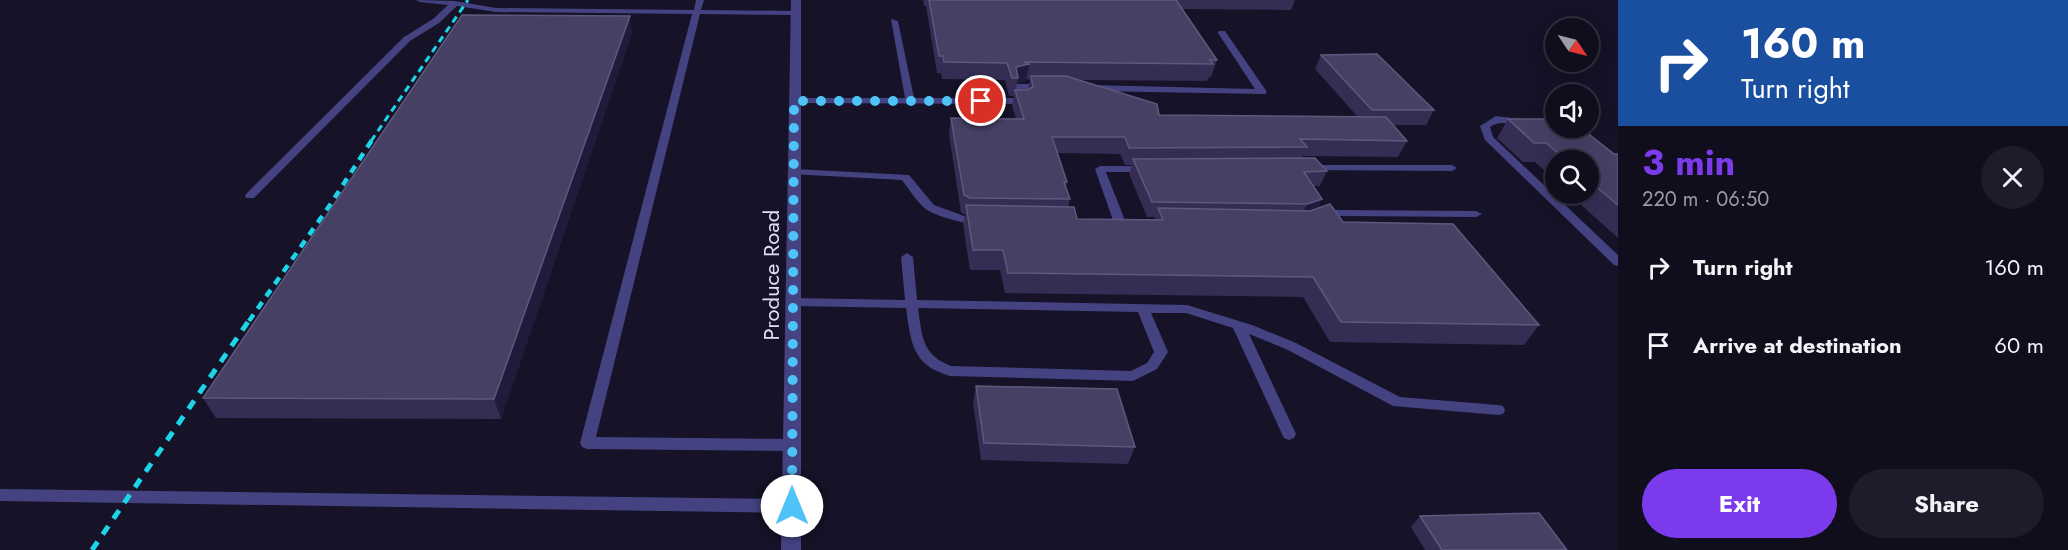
<!DOCTYPE html>
<meta charset="utf-8">
<style>
body{margin:0;font-family:Jost,sans-serif;background:#1e1c2a;color:#f1f3f6;height:100vh;display:flex;flex-direction:column;font-size:22px;white-space:nowrap}
*{box-sizing:border-box;margin:0}
p{font-size:20px;color:#9c9ca4}
.icon{flex:none;width:33px;height:33px;fill:none;stroke:currentColor;stroke-width:2;stroke-linecap:round;stroke-linejoin:round}
.map{position:relative;flex:1;overflow:hidden}
.sheet{display:flex;flex-direction:column;background:#100e1d;width:450px}
.sheet>*{flex:none}
.hud{background:#1a4fa0;color:#fff;overflow:hidden}
.needle{width:39px;rotate:125deg}
.buttons{position:absolute;left:1545px;top:18px;display:grid;gap:12px}
.buttons a{display:grid;place-items:center;width:54px;height:54px;border-radius:50%;background:#100e1d;box-shadow:0 6px 24px #0002,0 0 0 2px #302e3b;font-size:30px}
.pin{position:absolute;display:grid;place-items:center;width:51px;height:51px;color:#fff;margin:-26px;border:3px solid #fff;border-radius:50%;box-shadow:0 2px 6px #0007}
.me{position:absolute;width:66px;margin:-33px;rotate:0deg;stroke-linejoin:round;filter:drop-shadow(0 0 4px #0008)}
.turn{display:flex;align-items:center;gap:21px;height:126px;padding:0 24px;font-size:27px}
.turn .icon{width:78px;height:78px;stroke-width:2.5}
.turn b{display:block;font-size:42px;line-height:51px}
.round{display:grid;place-items:center;flex:none;width:63px;height:63px;border-radius:32px;background:#1e1c2a}
.summary{display:flex;align-items:center;justify-content:space-between;height:102px;padding:0 24px}
h1{font-size:36px;font-weight:700;line-height:45px;color:#7c3aed}
.primary-button{display:flex;gap:12px;margin-top:auto;padding:12px 24px}
.primary-button a{flex:1;height:69px;border-radius:36px;background:#7c3aed;color:#fff;font-size:24px;font-weight:700;line-height:69px;text-align:center}
.primary-button a+a{background:#1e1c2a;color:#f1f3f6}
ul{padding:0;list-style:none}
li{display:flex;align-items:center;gap:18px;height:78px;padding:0 24px}
li div{flex:1}
li b{display:block;font-size:22px}
li em{font-style:normal}
main{display:flex;flex:1;min-height:0}
.map>svg:first-child{display:block}
.lines{fill:none;stroke-linecap:round;stroke-linejoin:round}
.service{fill:#444281;fill-rule:evenodd}
.tertiary{fill:#444281;fill-rule:evenodd}
.rail-far2{stroke:#1bd5e8;stroke-width:3;stroke-dasharray:7 5;stroke-linecap:butt}
.rail-far1{stroke:#1bd5e8;stroke-width:4.5;stroke-dasharray:8 7;stroke-linecap:butt}
.rail{stroke:#1bd5e8;stroke-width:5;stroke-dasharray:10 9;stroke-linecap:butt}
.wall{fill:#352d53;fill-rule:evenodd}
.shaded-wall{fill:#211a3a}
.building{fill:#474065;stroke:#5f587d;stroke-width:1.5}
.route{stroke:#4fc3f7;stroke-width:10;stroke-dasharray:0 18}
.labels{text-anchor:middle;stroke-width:5;stroke-linejoin:round;paint-order:stroke}
.street-label{font-size:22px;fill:#dfdcfc;stroke:#161227}
</style>
<main>
<div class="map">
<svg width="1618" height="550" viewBox="0 0 1618 550">
<rect width="100%" height="100%" fill="#161227"/>
<g class="lines">
<!-- service -->
<path class="service" d="M416,0L455,1L496,8L694,10L696,0H704L701,10L799,11L800,13L796,15L700,14L596,437L792,439L797,441L799,445L797,449L792,451L587,449L582,447L580,443L692,14L496,12L457,6L439,23L410,41L254,198H246L245,196L246,194L404,37L433,19L448,5L420,2Z
M891,19L898,21L914,98H1018L1014,86L1016,84H1043L1048,87L1043,90L1025,89L1029,101L1024,104L791,103V99L794,98H905Z
M1219,31H1225L1267,92L1265,94L1090,91L1085,88L1090,85L1255,89L1218,33Z
M1496,116L1527,120L1529,122C1517,130 1505,117 1490,127L1493,137L1618,255V266L1614,265L1485,140L1480,126Z
M1308,165H1452L1457,168L1452,171L1304,170L1303,168Z
M1100,166H1147L1152,169L1147,172H1106L1126,223L1124,225H1116L1114,223L1095,169Z
M794,169L909,175L934,205L967,217H981L987,220C976,229 939,217 927,210C918,204 909,189 902,180L790,174L789,172L790,170Z
M1336,210L1476,211L1482,214L1476,217L1337,216L1321,221L1315,218L1317,216Z
M907,253L913,257L917,300L1187,305L1252,325L1296,343L1400,397L1498,405L1503,406L1505,410L1503,414L1498,415L1393,406L1286,349L1249,334L1296,434L1294,438L1289,440L1284,438L1282,434L1233,328L1186,313H1151L1168,352L1157,369L1133,381L950,376C912,365 911,343 906,308L793,306L787,302L793,298L905,300L901,257ZM918,308L1138,312L1154,352L1147,363L1131,371L951,366C922,355 922,336 918,308Z
M0,489L792,499L798,501L800,506L798,511L792,513L0,501Z"/>
<!-- tertiary -->
<path class="tertiary" d="M791,0H801V550H781Z"/>
<!-- rail-far2 -->
<path class="rail-far2" d="M371,141L468,0"/>
<!-- rail-far1 -->
<path class="rail-far1" d="M249,321L330,205L372,140"/>
<!-- rail -->
<path class="rail" d="M92,550L250,319"/>
</g>
<!-- wall -->
<path class="wall" d="M923,0H1295L1291,10L1182,9L1217,60L1211,77H1209L1207,81L1077,80L1159,115L1358,117L1315,69L1321,55L1434,110L1426,125H1393L1407,141L1398,157L1303,156L1302,158L1327,171L1320,186H1314L1322,199L1318,208L1343,222L1539,325L1524,345L1330,342L1303,297L1005,293L1000,270H970L963,224L965,214L961,213L949,134L951,118L1016,119L1012,106L1014,96H1009L1005,80L942,79L941,73H937L926,6H924ZM1026,79L1030,80L1028,89L1016,90L1017,83L1026,81ZM1058,153L1120,154L1125,165H1132L1129,174L1147,217H1155L1154,220L1077,219L1068,207L1070,199L1066,188L1067,182Z
M632,33L501,419L216,418L203,398Z
M1508,119L1556,128L1614,154H1618V238L1569,194H1588V160H1556V181L1535,162H1523L1497,138Z
M976,386L1135,447L1128,464L981,460L973,403Z
M1420,516L1567,550H1425L1411,527Z"/>
<!-- shaded-wall -->
<path class="shaded-wall" d="M630,16L632,33L501,419L494,399Z
M1029,64L1026,81L1017,83L1018,78L1016,67Z
M1322,199L1315,215L1300,220L1307,204Z"/>
<!-- building -->
<path class="building" d="M929,0H1176L1217,60H1210L1213,64L1024,62L1029,64L1016,67L1018,78H1012L1007,63L944,62L943,56H939Z
M462,15L630,16L494,399L203,398Z
M1377,54L1434,110H1372L1321,55Z
M1031,76H1066L1157,104L1159,115L1386,117L1407,141L1300,139L1307,147L1129,148L1125,137H1052L1067,182H1064L1070,199L970,198L964,195L951,118L1024,119L1015,90H1027L1033,87Z
M1508,119H1553L1556,121V128H1581L1614,154H1618V205L1588,180V160H1566L1546,143H1534Z
M1315,158L1327,171L1304,172L1322,199L1307,204L1152,202L1133,159Z
M1330,204L1343,222L1453,224L1539,325L1341,322L1313,277L1008,273L1003,250H973L966,205L1074,207L1077,219L1163,220L1158,208L1310,211Z
M976,386L1117,389L1135,447L984,443Z
M1539,513L1567,550H1442L1420,516Z"/>
<g class="lines">
<!-- route -->
<path class="route" d="M792,506L794,101H981"/>
</g>
<g class="labels">
<!-- street labels -->
<g class="street-label">
<text transform="translate(771 275) rotate(-90)" y="8">Produce Road</text>
</g>
</g>
</svg>
<div class="buttons">
<a><svg class="needle" viewBox="-14 -14 28 28"><path d="M0-13l5 13h-10z" fill="#e53935"/><path d="M0 13l5-13h-10z" fill="#9c9ca4"/></svg></a>
<a><svg class="icon" aria-label="sound" viewBox="0 0 24 24"><path d="M4 9h4l5-4v14l-5-4H4zM17 9q2 3 0 6"/></svg></a>
<a><svg class="icon" aria-label="search" viewBox="0 0 24 24"><circle cx="10" cy="10" r="6"/><path d="M15 15l6 6"/></svg></a>
</div>
<div class="pin" style="left:981px;top:101px;background:#d93025"><svg class="icon" aria-label="arrive" viewBox="0 0 24 24"><path d="M6 21V4h12l-3 4 3 4H6"/></svg></div>
<svg class="me" style="left:792px;top:506px" viewBox="-20 -20 40 40"><circle r="19" fill="#fff"/><path d="M0-13L10 11 0 6-10 11z" fill="#4fc3f7"/></svg>
</div>
<section class="sheet">
<div class="hud">
<div class="turn"><svg class="icon" aria-label="right" viewBox="0 0 24 24"><path d="M7 20v-9h11M14 6l5 5-5 5"/></svg><div><b>160 m</b>Turn right</div></div>
</div>
<div class="summary"><div><h1>3 min</h1><p>220 m · 06:50</p></div><a class="round"><svg class="icon" aria-label="close" viewBox="0 0 24 24"><path d="M6 6l12 12M18 6L6 18"/></svg></a></div>
<ul>
<li><svg class="icon" aria-label="right" viewBox="0 0 24 24"><path d="M7 20v-9h11M14 6l5 5-5 5"/></svg><div><b>Turn right</b></div><em>160 m</em></li>
<li><svg class="icon" aria-label="arrive" viewBox="0 0 24 24"><path d="M6 21V4h12l-3 4 3 4H6"/></svg><div><b>Arrive at destination</b></div><em>60 m</em></li>
</ul>
<div class="primary-button"><a>Exit</a><a>Share</a></div>
</section>
</main>
